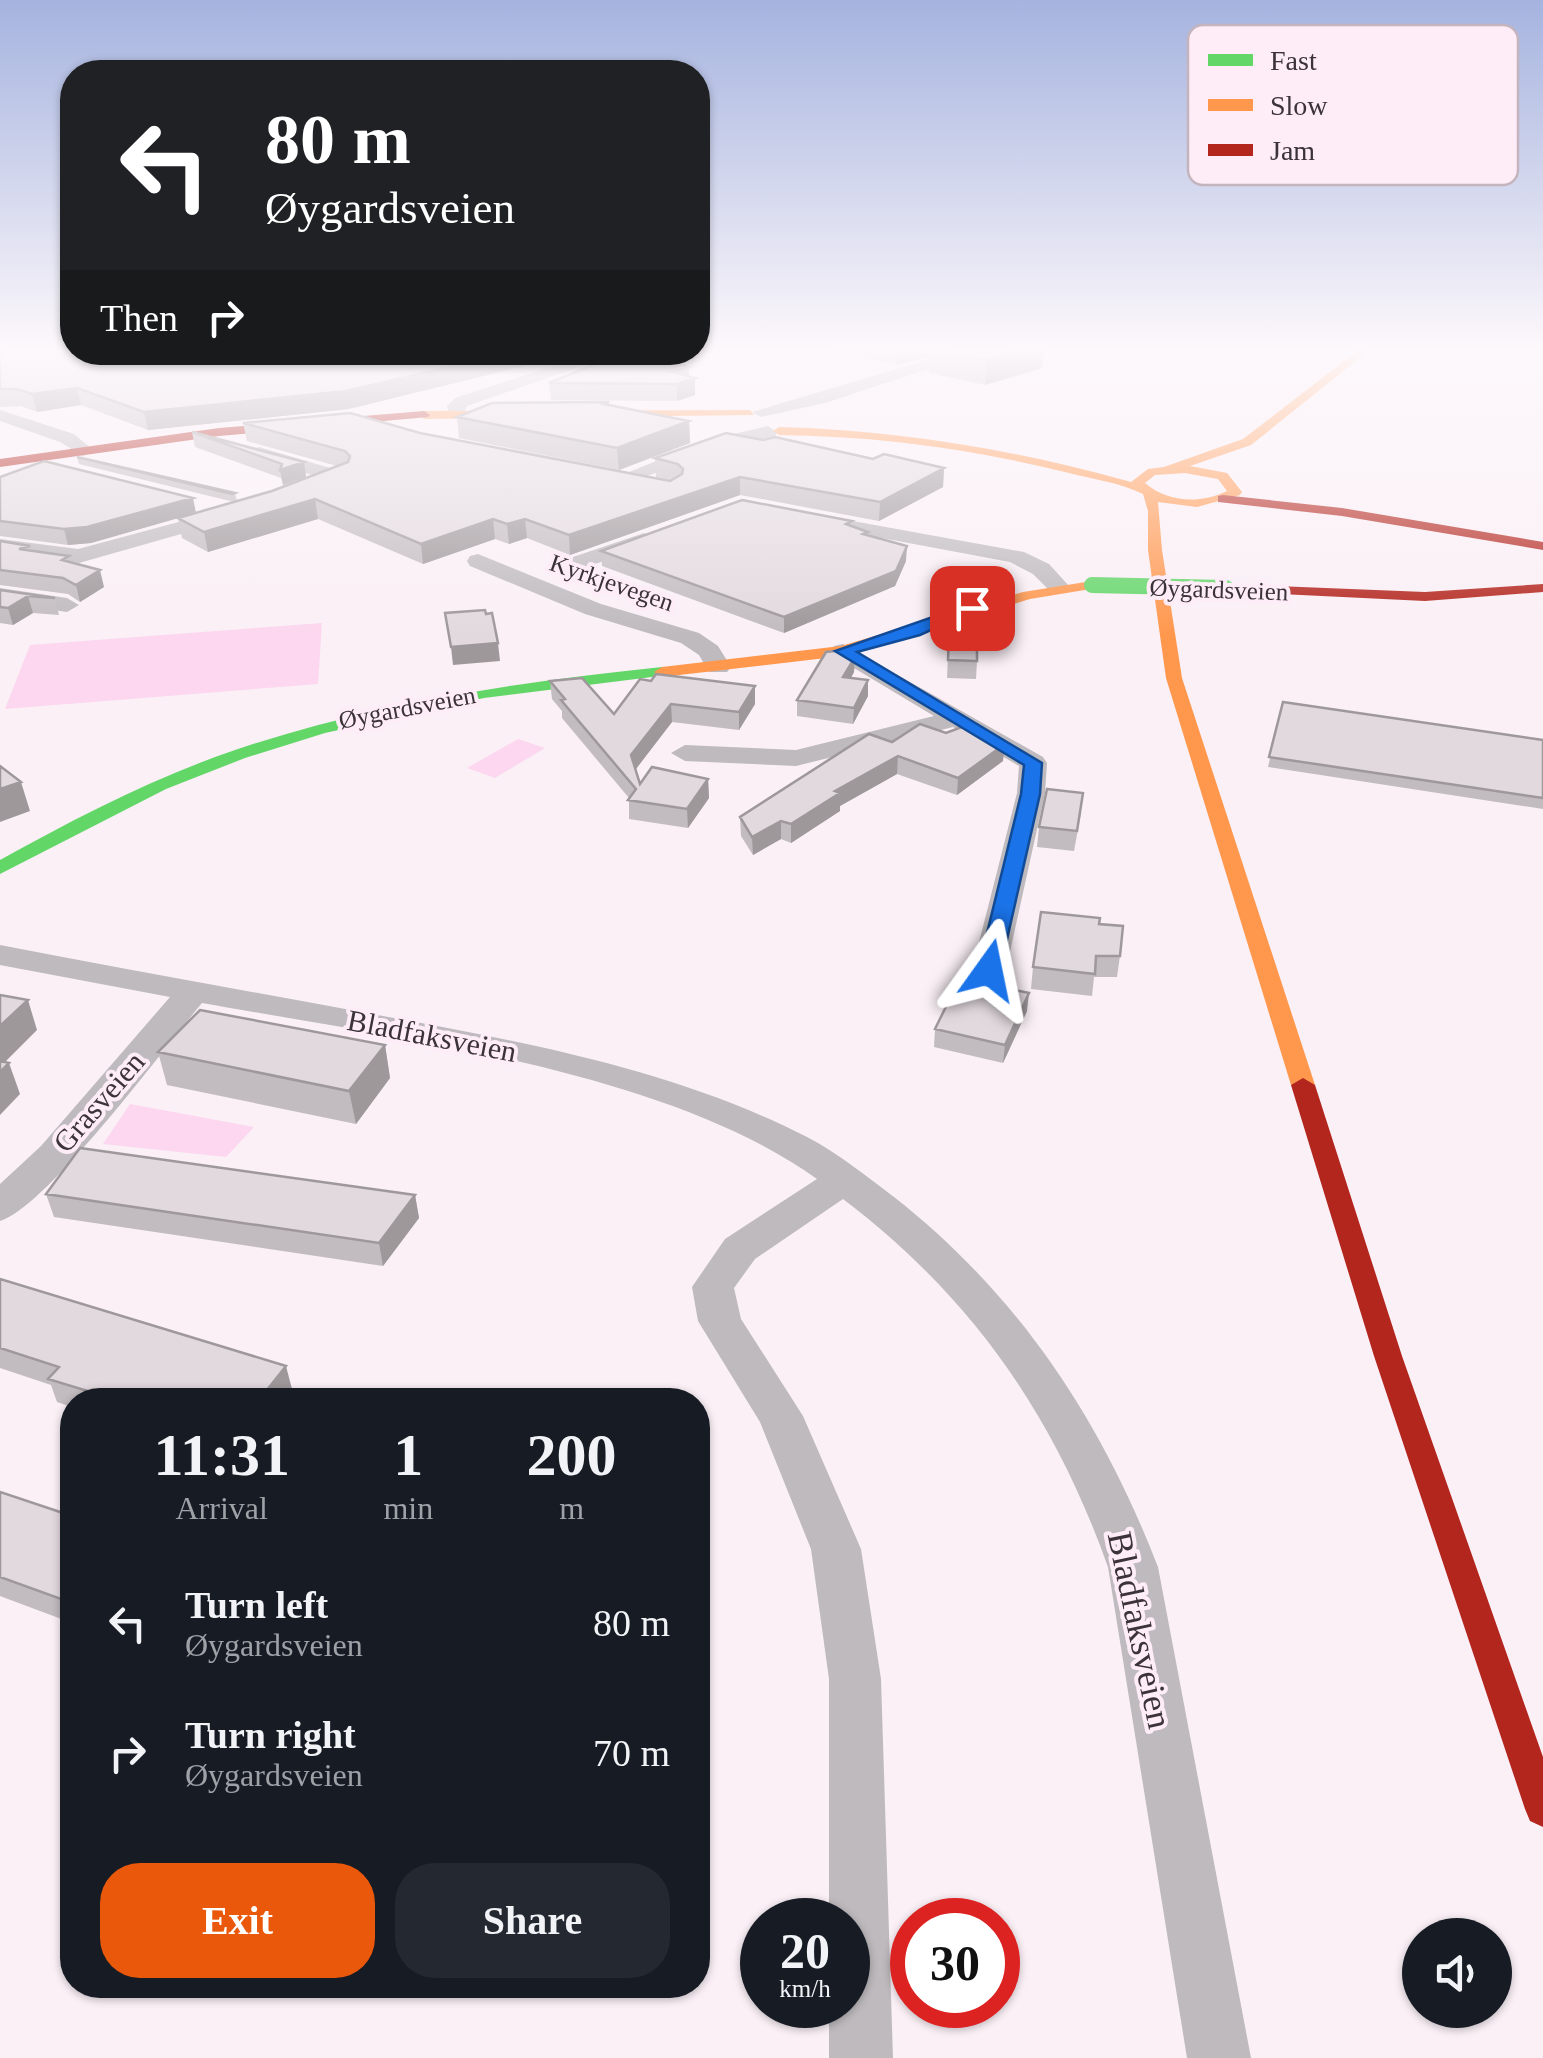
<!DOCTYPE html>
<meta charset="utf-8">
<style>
body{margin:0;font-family:"Times New Roman",serif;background:#242831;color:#f1f3f6;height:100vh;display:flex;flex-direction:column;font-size:38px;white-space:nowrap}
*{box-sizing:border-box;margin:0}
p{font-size:32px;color:#9ea1a6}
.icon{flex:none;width:55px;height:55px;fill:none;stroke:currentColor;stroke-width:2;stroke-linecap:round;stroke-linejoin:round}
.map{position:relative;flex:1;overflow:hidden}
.details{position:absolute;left:60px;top:1388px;width:650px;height:610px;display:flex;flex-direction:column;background:#171b24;border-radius:40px;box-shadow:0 2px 8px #0004}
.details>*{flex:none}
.guide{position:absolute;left:60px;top:60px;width:650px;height:305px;border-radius:40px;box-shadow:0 2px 8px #0004;background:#202124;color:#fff;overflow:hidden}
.buttons{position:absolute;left:1402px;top:1918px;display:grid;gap:20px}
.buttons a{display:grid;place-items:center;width:110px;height:110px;border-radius:50%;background:#171b24;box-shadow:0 2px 8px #0004;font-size:50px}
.speed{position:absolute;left:740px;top:1898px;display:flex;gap:20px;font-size:50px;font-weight:700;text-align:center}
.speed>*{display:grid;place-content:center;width:130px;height:130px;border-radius:50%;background:#171b24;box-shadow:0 2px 8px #0004;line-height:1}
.speed small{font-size:25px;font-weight:400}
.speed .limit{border:15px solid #d22;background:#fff;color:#111}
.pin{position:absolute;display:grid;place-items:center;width:85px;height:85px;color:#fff;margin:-42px;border-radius:20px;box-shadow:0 5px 15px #0006}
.me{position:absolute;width:110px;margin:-55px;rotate:12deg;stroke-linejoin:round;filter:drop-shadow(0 0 8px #0008)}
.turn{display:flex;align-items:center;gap:35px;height:210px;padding:0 40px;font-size:45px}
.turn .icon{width:130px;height:130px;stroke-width:2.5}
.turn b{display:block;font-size:70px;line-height:85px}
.then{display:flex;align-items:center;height:95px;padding:0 40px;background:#0003;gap:20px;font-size:38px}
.eta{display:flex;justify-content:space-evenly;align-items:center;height:170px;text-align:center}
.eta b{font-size:60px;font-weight:700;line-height:70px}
.button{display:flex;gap:20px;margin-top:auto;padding:20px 40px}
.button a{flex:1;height:115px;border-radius:40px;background:#ea580c;color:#fff;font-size:40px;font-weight:700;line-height:115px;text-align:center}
.button a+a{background:#242831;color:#f1f3f6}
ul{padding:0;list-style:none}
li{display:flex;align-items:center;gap:30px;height:130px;padding:0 40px}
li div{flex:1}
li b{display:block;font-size:38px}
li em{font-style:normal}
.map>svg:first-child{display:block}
.green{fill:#fcd7ef}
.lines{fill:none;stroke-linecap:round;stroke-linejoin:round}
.street{fill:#bebabd;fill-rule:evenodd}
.fast{fill:#63d668;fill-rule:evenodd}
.slow{fill:#ff974d;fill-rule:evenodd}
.jam{fill:#b3261e;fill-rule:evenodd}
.fast-bridge{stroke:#63d668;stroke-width:16}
.wall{fill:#c2bbbf}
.shaded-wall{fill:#9e989b}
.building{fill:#e2d9de;stroke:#9e989b;stroke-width:2.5}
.route{fill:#1a73e8;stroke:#114b97;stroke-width:2.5}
.labels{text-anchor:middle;stroke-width:8;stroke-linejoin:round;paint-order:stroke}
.far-street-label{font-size:25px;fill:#3b3338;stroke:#feecf7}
.street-label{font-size:30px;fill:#3b3338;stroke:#feecf7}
.near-street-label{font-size:35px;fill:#3b3338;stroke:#feecf7}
.key{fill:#feecf7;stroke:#c4b4be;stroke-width:2.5}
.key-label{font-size:28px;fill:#3b3338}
</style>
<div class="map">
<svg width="1543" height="2058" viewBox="0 0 1543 2058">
<rect width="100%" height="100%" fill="#faf0f6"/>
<!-- green -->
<path class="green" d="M322,623L318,684L5,709L30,645Z
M518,739L545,748L495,778L467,768Z
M130,1104L254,1127L226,1157L103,1144Z"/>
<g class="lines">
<!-- street -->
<path class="street" d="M968,348H992L825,403L761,417L752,412Z
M596,352H622L467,406L462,417H450L447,406L455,398Z
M0,410L74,434L93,450L83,456L60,442L0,421Z
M768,426L777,432L775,436L721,448L624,485H610L607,481L708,440Z
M259,447L347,473L350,477L322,492H308V484L322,478L252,457V449Z
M227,509L234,511L237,515L234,519L79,563L0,553V539L78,549Z
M814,514L1024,552L1049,564L1070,587L1067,592H1051L1033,574L1010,562L807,524L803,520Z
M644,533L655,539L652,544L581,569L570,562L573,557Z
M478,554L601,604L699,633L718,646L731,667L727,672H709L699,655L681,643L585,614L470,566L467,561L470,556Z
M0,588L67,598L79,605L67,612L0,602Z
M843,644L1043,757L1047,763L1045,793L1006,970L1001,977H977L972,970L1017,793L1019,766L953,727L796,766L685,761L671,753L685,745L796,750L934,716L834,656L831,651L834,646Z
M0,945C124,969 248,991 372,1014C519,1041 672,1068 807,1137C838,1153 866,1176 894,1197C1019,1295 1101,1420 1158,1567L1251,2058H1187L1108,1567C1054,1415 972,1297 843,1199L755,1259L734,1288L741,1319L803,1416L861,1549L881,1679L893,2058H829V2005H848V1920H829V1679L811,1549L760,1422L698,1321L692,1287L725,1239L817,1179C662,1068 389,1037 202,1003C165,1047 46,1208 0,1221V1184L41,1146L170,997L0,965Z"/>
<!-- fast -->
<path class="fast" d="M662,667L670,672L668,675L484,698L325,733L245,758L166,789L0,874V860C76,818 153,778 235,750C374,703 517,682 662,667Z"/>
<!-- slow -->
<path class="slow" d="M1361,348H1372L1251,445L1190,466L1227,473L1242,492L1240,495L1197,507L1158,502L1162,550L1182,678L1315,1085L1303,1092L1291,1085L1166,678L1148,550V511L1143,494C1121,483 1093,479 1069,473C973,449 877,436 779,435L773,431L779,427C899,430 1016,450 1131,482L1148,469L1164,467L1243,439ZM1185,473L1218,479L1227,491C1200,504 1169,503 1145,483L1155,475Z
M750,410L754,415L424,419L418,415L424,411Z
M1092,581L1099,585L1097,588L1030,599L843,656L662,677L654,672L662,667L841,646L1023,592Z"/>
<!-- jam -->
<path class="jam" d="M424,411L430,415L428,417L219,436L0,467V459L219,428Z
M1223,495L1342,508L1543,542V550L1342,516L1218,502V496Z
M1226,584L1425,592L1543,584V592L1425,601L1221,591L1219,588Z
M1303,1078L1315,1085L1402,1356L1543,1757V1827L1530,1821L1525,1809L1374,1356L1291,1085Z"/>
<!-- fast-bridge -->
<path class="fast-bridge" d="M1092,585L1226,588"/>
</g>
<!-- wall -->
<path class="wall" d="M698,348H722L673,363L689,376L695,378V395L677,401L551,400L549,383L625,352H698Z
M818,348H1044L1042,368L985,385L929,373L930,357L896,365Z
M0,354L349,409L148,430L81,405L37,412L21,406L0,407Z
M609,402V405L689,421L690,443L619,470L459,438L457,417Z
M243,423L420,433L670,480L656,477L655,458L763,440L873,459L944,468L943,487L879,521L740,495L570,555L527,538L509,544L495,539L423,564L318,519L208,552L182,538L178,518L91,543L68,545L0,536V477L196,513L272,491L337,466L247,441Z
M192,432L304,462L306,477L283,485L281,478L195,447Z
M77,457L235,493L237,501L234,502L79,464Z
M852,526L868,532V536L906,561L895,586L784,633L602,566L601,551Z
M0,541L30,546L31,551L71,562L104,587L80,602L68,594L0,585Z
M0,590L55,598L59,615L33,613L13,625L0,623Z
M949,632L977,661L976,679L947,678Z
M855,657L854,672L851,678L868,680V696L853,724L797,716V700Z
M640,679L755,704L739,730L672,722L636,769L640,784L708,779L709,798L688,828L629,819V798L562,718V711L552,699L550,681L614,714Z
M1283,702L1543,740V809L1268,767Z
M892,742L1003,761L957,795L897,774L840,806V811L791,843L781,839L753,855L741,836L740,817Z
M1081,813L1074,851L1037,847L1039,827Z
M1099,924L1120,956L1117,977H1094L1092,996L1031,989L1033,967Z
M1027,1011L1003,1063L934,1047L935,1029Z
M385,1045L390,1078L356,1124L167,1085L158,1052Z
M46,1194L415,1195L419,1218L383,1266L54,1217Z
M0,1279L292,1389L283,1400H72V1407L57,1402L51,1385L0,1368Z
M0,1492L72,1516V1623L0,1596Z"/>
<!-- shaded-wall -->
<path class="shaded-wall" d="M698,348H722L644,372L643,356L653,352H698Z
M902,348H963H930V357L896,365L897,349Z
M1030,348H1044L1042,368L985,385L987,360Z
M512,352H582L349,409L148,430L144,412Z
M689,367V380L695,378V395L677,401V384L673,372Z
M77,388L81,405L37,412L32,394Z
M689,421L690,443L619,470L617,448Z
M304,462L306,477L283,485L280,470Z
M944,468L943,487L879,521L880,502Z
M740,477V495L570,555L569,535Z
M193,498L196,513L91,543L68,545L64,529Z
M315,499L318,519L208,552L204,532Z
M493,519L495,539L423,564L421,544Z
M525,519L527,538L509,544L507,524Z
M907,546L906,561L895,586L784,633V617Z
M100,570L104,587L80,602L76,585Z
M28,596L33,613L13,625L8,608Z
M498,643L500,661L453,665L451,647Z
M855,657L854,672L843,692V677Z
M868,680V696L853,724L854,708Z
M755,686V704L739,730V712Z
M671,704L672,722L632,774L631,755Z
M1005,744L1003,761L957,795L958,778Z
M898,756L897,774L840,806V811L791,843V824L835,791Z
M708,779L709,798L688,828L687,809Z
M21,782L30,811L0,822V789Z
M781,821V839L753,855L752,837Z
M1029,993L1027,1011L1003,1063L1005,1045Z
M28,1000L37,1030L0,1067V1026Z
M385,1045L390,1078L356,1124L349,1091Z
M9,1063L20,1094L0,1115V1072Z
M415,1195L419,1218L383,1266L379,1243Z
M286,1366L292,1389L283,1400H259Z"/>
<!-- building -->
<path class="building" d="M10,348H72V352H512L346,391L144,412L77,388L32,394L17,389H0V354Z
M930,348H1030L987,360Z
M625,352L636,354V352H653L643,356L689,367L673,372L695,378L677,384L549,383Z
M609,402L604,404L689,421L617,448L457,417L492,403Z
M350,413L420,433L670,481L682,474L683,469L678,464L655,458L726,433L763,440L775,437L873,459L884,454L944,468L880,502L740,477L569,535L525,519L507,524L493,519L421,544L315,499L204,532L178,518L272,491L348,462L350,456L345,451L243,423Z
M192,432L304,462L280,470L282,464Z
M77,457L235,493L232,494Z
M44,461L193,498L87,527L64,529L0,521V477Z
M742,500L852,521L846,524L868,532L863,534L907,546L896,571L784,617L601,551Z
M0,541L30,546L19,549L69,556L62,560L100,570L76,585L63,578L0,570Z
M0,590L55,598L28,596L8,608L0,607Z
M485,610L486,614L492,613L498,643L451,647L445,613Z
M949,632L977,633V661L948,660Z
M844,650L855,657L843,677L868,680L854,708L797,700L826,652Z
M656,674L755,686L739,712L671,704L631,755L640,784L652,767L708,779L687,809L628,800L636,789L561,700L565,699L550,681L582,678L614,714L640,679L651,681Z
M1283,702L1543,740V798L1269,757Z
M920,724L946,733L970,724L1005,744L958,778L898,756L835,791L840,793L791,824L781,821L752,837L740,817L869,734L892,742Z
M0,766L21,782L0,789Z
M1047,789L1083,793L1077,831L1039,827Z
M1041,912L1100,918L1099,924L1123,926L1120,956H1096L1095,974L1033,967Z
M960,978L1029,993L1005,1045L935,1029Z
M0,995L28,1000L0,1026Z
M200,1010L385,1045L349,1091L158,1052Z
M0,1061L9,1063L0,1072Z
M80,1148L415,1195L379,1243L46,1194Z
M0,1279L286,1366L259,1400H117L48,1379L59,1367L0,1348Z
M0,1492L72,1516V1603L0,1577Z"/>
<!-- sky -->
<linearGradient id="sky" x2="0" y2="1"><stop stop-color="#a5b3df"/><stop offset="0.55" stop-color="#fdf8fb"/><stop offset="1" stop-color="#fdf8fb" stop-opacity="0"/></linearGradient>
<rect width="1543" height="636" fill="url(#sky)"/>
<!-- route -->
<path class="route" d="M967,605L980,608L920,635L857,652L1042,763L1040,794L1000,970L989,976L978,970L1021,794L1024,765L835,651Z"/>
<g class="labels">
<!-- far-street labels -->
<g class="far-street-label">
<text transform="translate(612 582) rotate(19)" y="9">Kyrkjevegen</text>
<text transform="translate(1219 589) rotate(2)" y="9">Øygardsveien</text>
<text transform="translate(407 707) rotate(-11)" y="9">Øygardsveien</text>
</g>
<!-- street labels -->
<g class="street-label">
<text transform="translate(432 1036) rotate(11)" y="10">Bladfaksveien</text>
<text transform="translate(99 1102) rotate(-49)" y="10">Grasveien</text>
</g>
<!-- near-street labels -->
<g class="near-street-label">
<text transform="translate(1140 1630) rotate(78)" y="12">Bladfaksveien</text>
</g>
</g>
<!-- legend -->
<rect x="1188" y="25" width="330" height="160" rx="15" class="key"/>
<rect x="1208" y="54" width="45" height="12" fill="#63d668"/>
<rect x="1208" y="99" width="45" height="12" fill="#ff974d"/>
<rect x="1208" y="144" width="45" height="12" fill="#b3261e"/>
<g class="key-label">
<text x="1270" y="70">Fast</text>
<text x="1270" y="115">Slow</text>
<text x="1270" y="160">Jam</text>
</g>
</svg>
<div class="buttons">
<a><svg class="icon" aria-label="sound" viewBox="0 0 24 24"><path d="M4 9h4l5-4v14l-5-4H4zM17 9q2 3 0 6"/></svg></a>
</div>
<div class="speed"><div>20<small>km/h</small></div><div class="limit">30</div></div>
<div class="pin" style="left:972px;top:608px;background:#d93025"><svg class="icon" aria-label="arrive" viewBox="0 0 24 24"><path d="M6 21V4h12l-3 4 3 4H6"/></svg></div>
<svg class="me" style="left:989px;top:970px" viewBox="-20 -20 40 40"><path d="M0-17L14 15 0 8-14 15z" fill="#1a73e8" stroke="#fff" stroke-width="4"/></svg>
<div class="guide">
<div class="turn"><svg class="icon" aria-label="left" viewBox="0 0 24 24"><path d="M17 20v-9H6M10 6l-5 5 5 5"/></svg><div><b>80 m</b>Øygardsveien</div></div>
<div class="then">Then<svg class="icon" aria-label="right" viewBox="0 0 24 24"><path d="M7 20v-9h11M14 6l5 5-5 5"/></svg></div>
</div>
<section class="details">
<div class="eta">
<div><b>11:31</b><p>Arrival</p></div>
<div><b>1</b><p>min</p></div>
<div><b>200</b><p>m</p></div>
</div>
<ul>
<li><svg class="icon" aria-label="left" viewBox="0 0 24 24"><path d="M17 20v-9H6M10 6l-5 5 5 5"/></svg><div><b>Turn left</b><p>Øygardsveien</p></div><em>80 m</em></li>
<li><svg class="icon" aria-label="right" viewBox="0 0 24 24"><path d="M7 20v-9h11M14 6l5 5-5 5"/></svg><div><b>Turn right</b><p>Øygardsveien</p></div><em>70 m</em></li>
</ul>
<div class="button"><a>Exit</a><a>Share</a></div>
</section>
</div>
